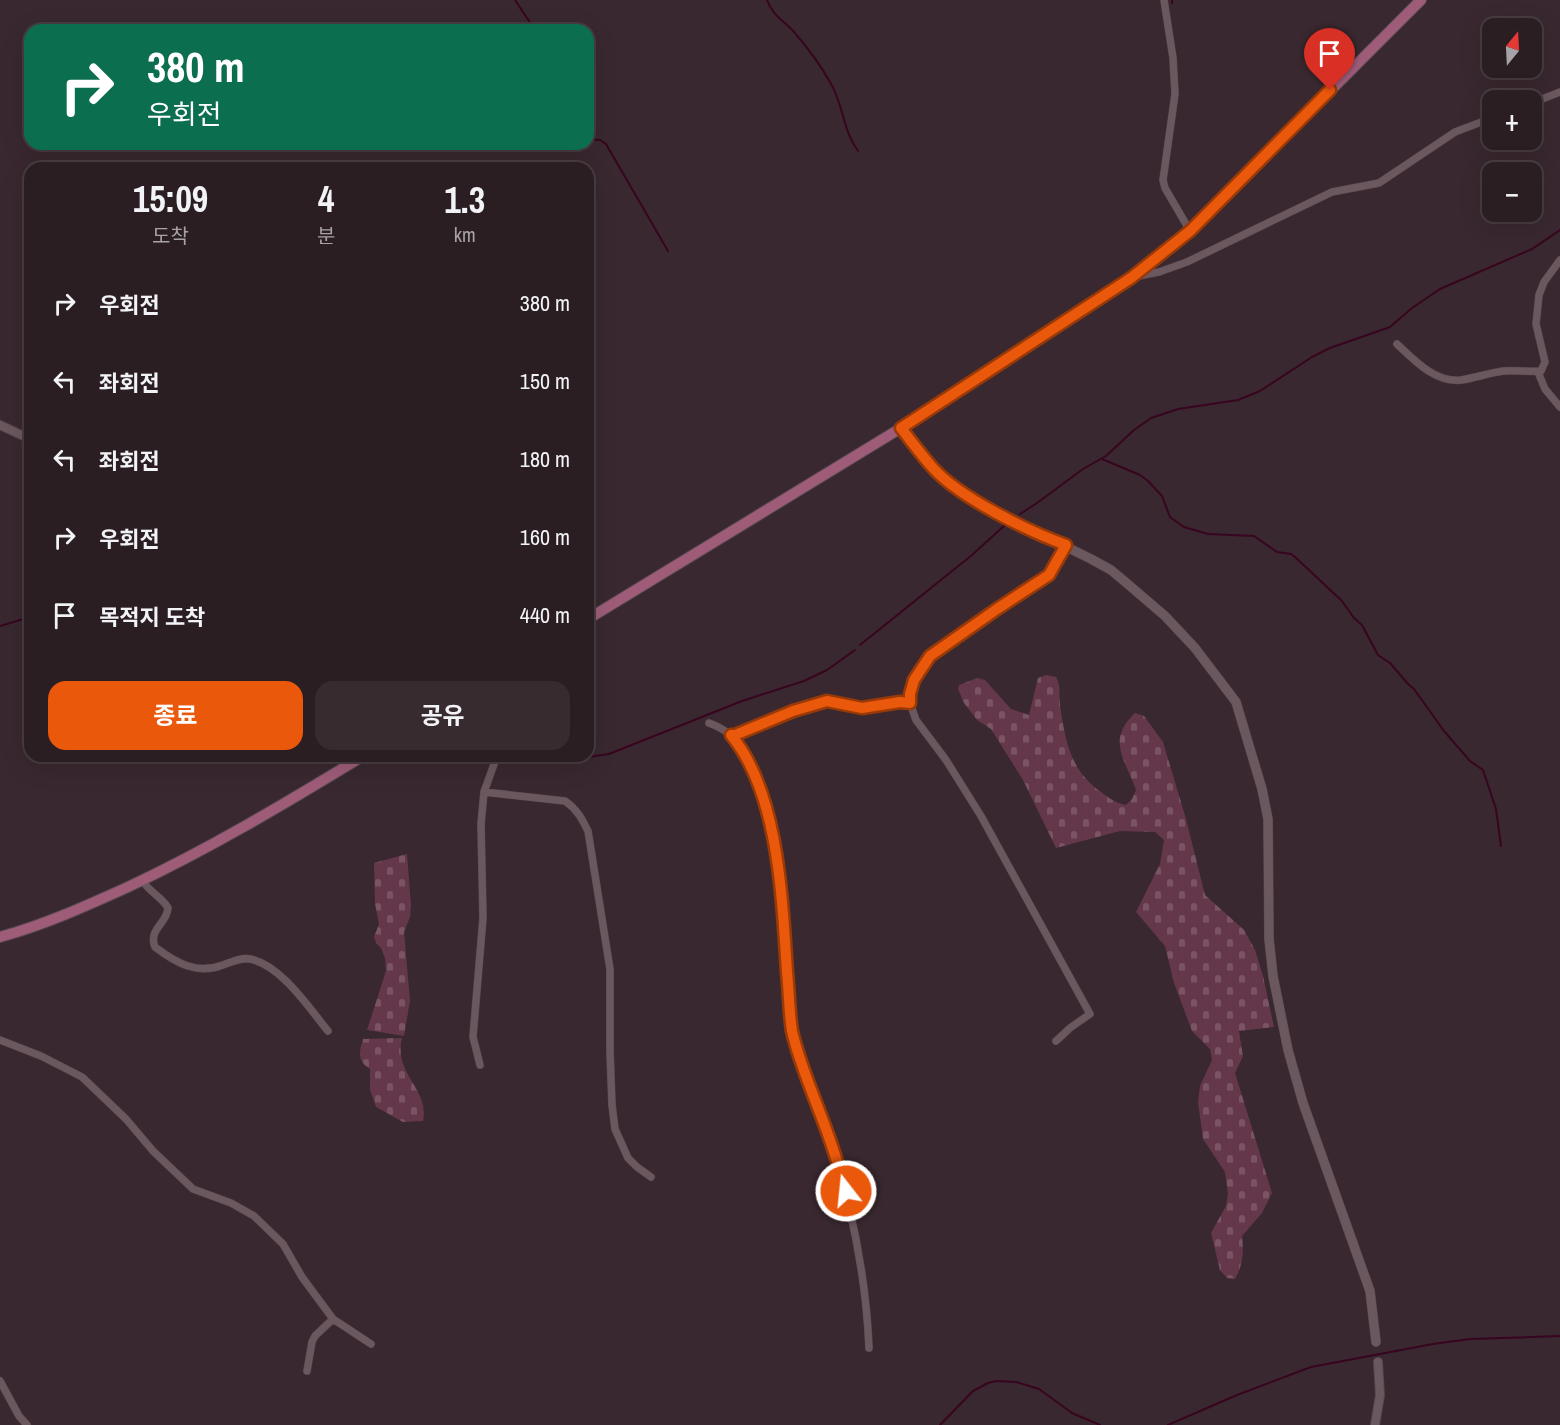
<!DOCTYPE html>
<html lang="ko">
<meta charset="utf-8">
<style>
body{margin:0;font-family:"Archivo Narrow","Noto Sans KR",sans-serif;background:#372b30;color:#f1f3f6;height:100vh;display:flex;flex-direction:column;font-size:22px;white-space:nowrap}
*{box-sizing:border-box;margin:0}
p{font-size:20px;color:#a6a2a6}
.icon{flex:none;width:33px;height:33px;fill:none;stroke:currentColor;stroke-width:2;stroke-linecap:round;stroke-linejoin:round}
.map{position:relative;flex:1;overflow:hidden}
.side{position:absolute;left:24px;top:162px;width:570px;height:600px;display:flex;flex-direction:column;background:#2b1e23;border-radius:18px;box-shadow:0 6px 24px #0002,0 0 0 2px #473c41}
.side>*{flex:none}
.top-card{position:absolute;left:24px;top:24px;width:570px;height:126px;border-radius:18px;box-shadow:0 6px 24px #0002,0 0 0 2px #473c41;background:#0b6e4f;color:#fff;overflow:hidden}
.needle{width:39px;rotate:18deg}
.fabs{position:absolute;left:1482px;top:18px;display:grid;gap:12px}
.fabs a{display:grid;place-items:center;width:60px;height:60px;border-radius:12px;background:#2b1e23;box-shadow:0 6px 24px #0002,0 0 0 2px #473c41;font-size:30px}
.pin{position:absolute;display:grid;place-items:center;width:51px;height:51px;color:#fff;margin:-62px -26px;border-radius:50% 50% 50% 0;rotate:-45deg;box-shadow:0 0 6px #0007}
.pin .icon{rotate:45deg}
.me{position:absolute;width:66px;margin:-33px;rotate:344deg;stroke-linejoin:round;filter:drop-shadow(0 0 4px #0008)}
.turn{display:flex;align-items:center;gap:21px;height:126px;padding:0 24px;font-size:27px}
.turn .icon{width:78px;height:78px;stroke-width:2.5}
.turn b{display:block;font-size:42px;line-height:51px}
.eta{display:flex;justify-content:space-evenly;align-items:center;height:102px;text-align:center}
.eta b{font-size:36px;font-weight:700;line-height:42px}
.action{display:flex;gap:12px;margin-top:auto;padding:12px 24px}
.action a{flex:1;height:69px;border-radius:18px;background:#ea580c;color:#fff;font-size:24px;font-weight:700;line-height:69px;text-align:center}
.action a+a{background:#372b30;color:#f1f3f6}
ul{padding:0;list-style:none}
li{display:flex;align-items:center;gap:18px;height:78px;padding:0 24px}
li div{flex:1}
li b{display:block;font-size:22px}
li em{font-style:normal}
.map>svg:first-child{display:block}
.cemetery{fill:url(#cemetery-stones)}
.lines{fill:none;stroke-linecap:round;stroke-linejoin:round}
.stream{stroke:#380520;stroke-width:2}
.minor-casing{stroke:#55474d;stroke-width:8}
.tertiary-casing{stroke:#55474d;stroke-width:10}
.secondary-casing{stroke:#55474d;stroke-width:10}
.primary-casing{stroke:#55474d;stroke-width:12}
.minor{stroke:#6b585f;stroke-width:7}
.tertiary{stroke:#6b585f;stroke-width:8}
.secondary{stroke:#6b585f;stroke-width:9}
.primary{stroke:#9e5c79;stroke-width:10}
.route-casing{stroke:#983908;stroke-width:15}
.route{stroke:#ea580c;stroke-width:10}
</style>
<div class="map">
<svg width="1560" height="1425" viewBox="0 0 1560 1425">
<defs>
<pattern id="cemetery-stones" width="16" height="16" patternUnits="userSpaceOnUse" patternTransform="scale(1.5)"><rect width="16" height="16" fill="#64374b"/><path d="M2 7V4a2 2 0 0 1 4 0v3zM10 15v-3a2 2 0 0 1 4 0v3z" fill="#7a5465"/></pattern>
</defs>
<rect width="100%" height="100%" fill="#39282f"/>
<!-- cemetery -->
<path class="cemetery" d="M1046,675L1056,677C1061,685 1059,696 1060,705C1065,739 1070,771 1101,792C1109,798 1115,803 1126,805L1132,799L1136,790C1125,759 1106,740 1135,713L1144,716L1163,742L1186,819L1205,895L1244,930L1255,950L1263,976L1274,1027L1239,1031L1243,1056L1235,1073L1272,1193L1262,1213L1242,1236C1244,1251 1243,1265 1235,1279L1227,1278L1220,1270L1211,1233L1226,1206L1228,1194L1225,1172L1203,1139L1198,1102L1200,1086L1212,1060L1210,1049L1192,1031L1174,983L1165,946L1136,912L1160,864L1164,840L1155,832L1120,831L1056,848L1023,780L991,729L977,720L964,703L958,689L959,685L977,678L985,680L1011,709L1029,715L1038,678Z
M407,854L411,905L410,917L404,932L410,1001L404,1036L367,1030L386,971L385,958L381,948L376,943L374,937L379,924L375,904L374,863Z
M402,1038C393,1074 430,1089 423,1121L403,1122L376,1107L370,1090V1069C357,1061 359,1052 363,1039Z"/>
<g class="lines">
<!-- stream -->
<path class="stream" d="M515,0L535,30
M767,0C772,15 784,21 794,32C807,47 820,64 830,82C844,105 842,129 858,151
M1172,0V3
M588,139L600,140L606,144L668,251
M1102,459L1140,475L1148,481L1162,496L1170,517L1184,527L1208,534L1254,536L1277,552L1291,554L1295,557L1342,601L1354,618L1362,625L1378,655L1390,663L1409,685L1414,689L1444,731L1470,761L1483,770L1496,809L1501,846
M1020,514L1037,503L1083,469L1106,456L1134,430L1151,418L1178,409L1238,400L1260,391L1312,357L1330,348L1390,327L1412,308L1440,289L1532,249L1560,230
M0,626L30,617
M860,645L972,555L1005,525
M554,756L574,759L609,754L742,701L804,681L827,670L855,650
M940,1425L973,1391L988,1383L996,1381L1016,1382L1039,1389L1072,1413L1100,1425
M1168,1425L1237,1395L1311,1367L1433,1344L1470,1339L1560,1336"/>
<!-- minor casing -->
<g class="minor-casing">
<path id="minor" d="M1164,0L1173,58L1175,94L1163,180L1165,188L1190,231
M1532,103L1560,92
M1133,277L1159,272L1187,262L1332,192L1379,183L1455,132L1492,118
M1397,344C1414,360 1435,383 1461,380C1475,378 1489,373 1503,371C1516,370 1528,372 1541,371L1545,362L1536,324L1539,295L1544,282L1560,260
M1538,372L1545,389L1560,407
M709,723C717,726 723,729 729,734C741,743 747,759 753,772C779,833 782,902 787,968C789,989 788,1011 793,1031C800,1069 818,1103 830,1139C852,1207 866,1277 869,1348
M731,735H735L793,711L827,701L862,708L900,702L910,703
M484,792L565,801C577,809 582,819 588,831L610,969V1051L612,1105L615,1129L628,1158L637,1167L651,1177
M142,880C150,893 162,897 168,908C167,924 148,929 155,947C176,963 197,975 223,965C232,962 241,957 250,959C281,965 309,1008 328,1031
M0,1040L41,1056L82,1077L126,1119L153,1151L193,1189L231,1203L254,1216L283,1244L302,1277L333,1319L371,1344
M1056,1041L1070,1028L1090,1014L981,816L946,760L916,720L910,703V694L914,680L930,656L997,609L1049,575L1066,545
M480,1065L473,1037L483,918L481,824L484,792L497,756
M307,1371L312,1342L315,1336L333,1319
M0,1381L19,1416L27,1425"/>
</g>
<!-- tertiary casing -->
<g class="tertiary-casing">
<path id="tertiary" d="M0,425L30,439
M1375,1425L1380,1395L1378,1362"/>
</g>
<!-- secondary casing -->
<g class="secondary-casing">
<path id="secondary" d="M901,428L933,469L965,494L1010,519L1091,559L1111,570L1130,586L1165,616L1195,648L1236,702L1262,789L1268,819L1269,939L1273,976L1288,1050L1303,1103L1370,1291L1376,1342"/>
</g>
<!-- primary casing -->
<g class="primary-casing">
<path id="primary" d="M588,619L901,428L1131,277L1190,231L1421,0
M0,937C44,925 86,906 128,887C209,849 286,803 363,756"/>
</g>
<!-- minor -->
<use href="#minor" class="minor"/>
<!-- tertiary -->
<use href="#tertiary" class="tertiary"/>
<!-- secondary -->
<use href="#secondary" class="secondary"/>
<!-- primary -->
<use href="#primary" class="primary"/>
</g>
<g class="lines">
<!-- route casing -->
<g class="route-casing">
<path id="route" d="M846,1191C839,1167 832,1144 823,1121C812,1091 799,1062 792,1031C789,1012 789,991 787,972C782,899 779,793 731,735H735L793,711L827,701L862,708L900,702L910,703V694L914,680L930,656L997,609L1049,575L1066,545C1028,531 960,498 933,468C922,456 912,442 901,428L1131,278L1190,231L1330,90"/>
</g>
<!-- route -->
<use href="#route" class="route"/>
</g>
</svg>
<div class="fabs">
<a><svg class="needle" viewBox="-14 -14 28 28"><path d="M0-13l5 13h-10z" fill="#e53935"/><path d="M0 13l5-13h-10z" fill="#a6a2a6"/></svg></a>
<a>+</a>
<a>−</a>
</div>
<div class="pin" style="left:1330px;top:90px;background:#d93025"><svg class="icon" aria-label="arrive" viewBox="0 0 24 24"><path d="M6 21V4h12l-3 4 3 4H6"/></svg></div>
<svg class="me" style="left:846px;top:1191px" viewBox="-20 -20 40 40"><circle r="17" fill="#ea580c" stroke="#fff" stroke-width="3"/><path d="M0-11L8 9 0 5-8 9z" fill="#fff"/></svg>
<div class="top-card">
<div class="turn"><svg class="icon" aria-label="right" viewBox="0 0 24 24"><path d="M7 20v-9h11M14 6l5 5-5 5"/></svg><div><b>380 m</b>우회전</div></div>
</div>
<section class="side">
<div class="eta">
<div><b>15:09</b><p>도착</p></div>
<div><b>4</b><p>분</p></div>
<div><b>1.3</b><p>km</p></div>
</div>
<ul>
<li><svg class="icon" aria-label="right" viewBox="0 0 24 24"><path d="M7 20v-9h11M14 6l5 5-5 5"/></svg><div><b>우회전</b></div><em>380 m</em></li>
<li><svg class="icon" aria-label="left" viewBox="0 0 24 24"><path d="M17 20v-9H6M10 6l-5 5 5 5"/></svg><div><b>좌회전</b></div><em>150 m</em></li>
<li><svg class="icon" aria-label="left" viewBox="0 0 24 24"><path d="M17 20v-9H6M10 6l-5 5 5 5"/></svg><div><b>좌회전</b></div><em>180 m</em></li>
<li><svg class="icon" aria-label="right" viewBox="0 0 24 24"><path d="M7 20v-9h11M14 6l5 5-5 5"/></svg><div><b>우회전</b></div><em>160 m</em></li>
<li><svg class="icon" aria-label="arrive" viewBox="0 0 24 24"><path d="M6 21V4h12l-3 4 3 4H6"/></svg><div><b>목적지 도착</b></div><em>440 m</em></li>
</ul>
<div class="action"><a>종료</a><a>공유</a></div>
</section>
</div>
